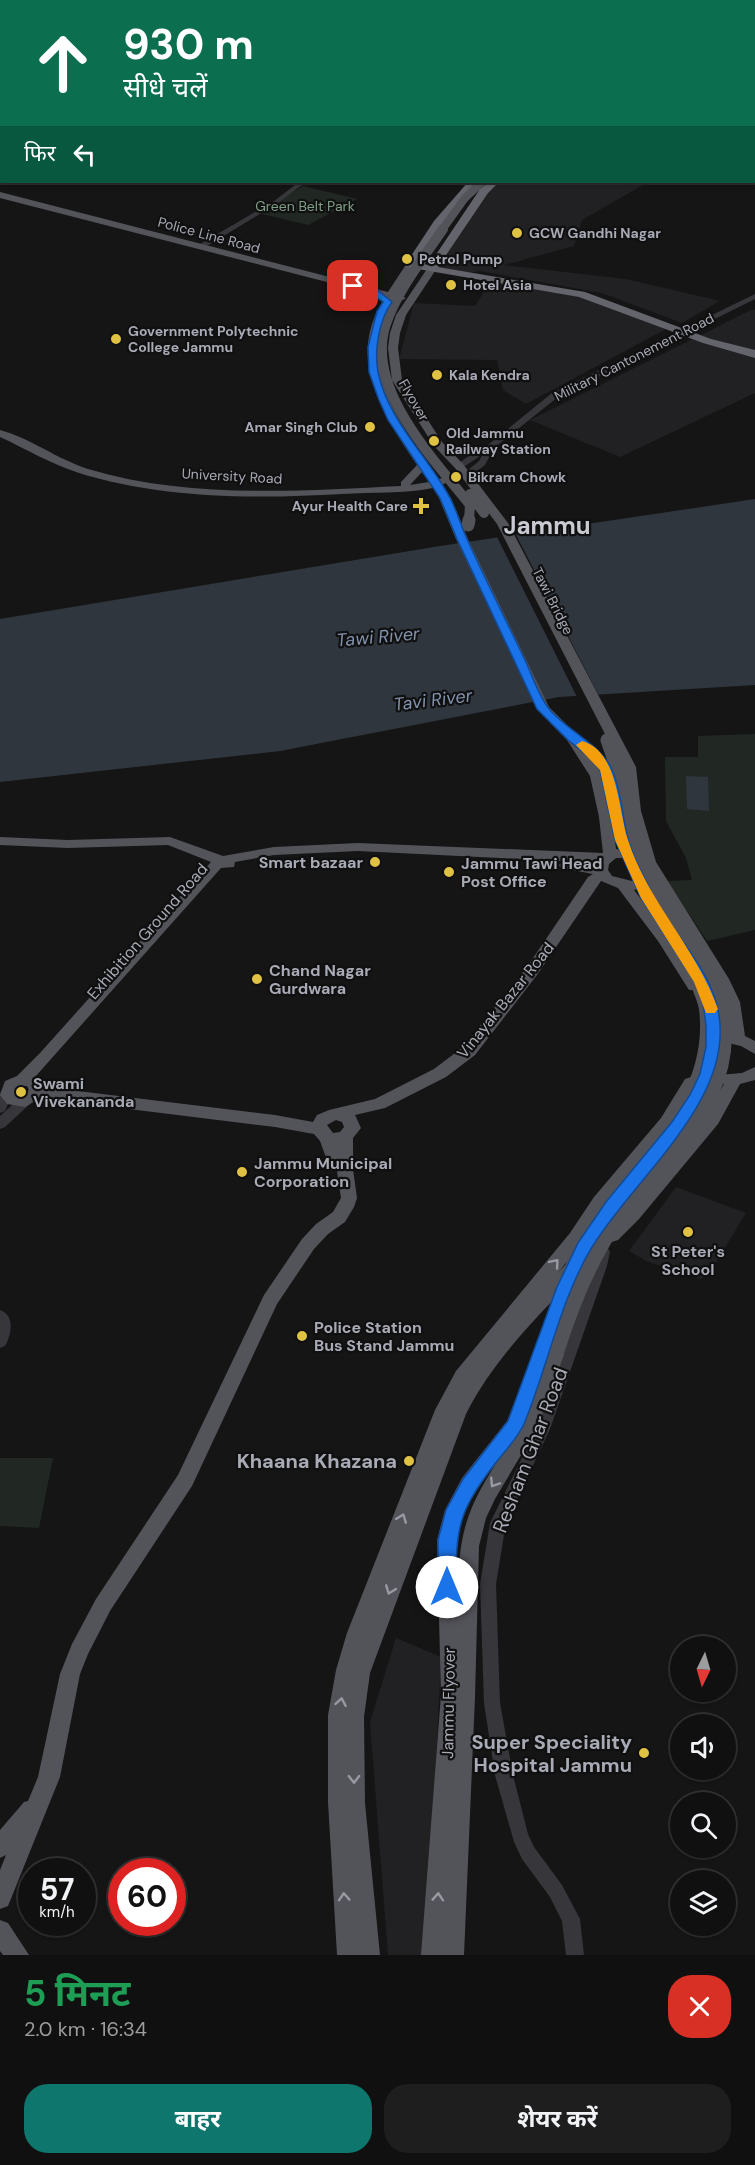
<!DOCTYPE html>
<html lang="hi">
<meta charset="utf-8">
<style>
body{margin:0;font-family:"DM Sans","Noto Sans Devanagari",sans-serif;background:#1e1e1e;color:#f1f3f6;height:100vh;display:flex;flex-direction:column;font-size:22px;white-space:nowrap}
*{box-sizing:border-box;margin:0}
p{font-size:20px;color:#9c9d9f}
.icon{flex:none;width:33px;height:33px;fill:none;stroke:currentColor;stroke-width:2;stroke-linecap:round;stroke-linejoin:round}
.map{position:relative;height:1955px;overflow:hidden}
.sheet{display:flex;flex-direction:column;background:#101010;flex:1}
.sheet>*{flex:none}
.guide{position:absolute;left:0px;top:0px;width:756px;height:183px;box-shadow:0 2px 4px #0004,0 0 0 2px #303030;background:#0b6e4f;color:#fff;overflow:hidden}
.needle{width:39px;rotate:185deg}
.controls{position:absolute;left:670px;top:1636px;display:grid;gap:12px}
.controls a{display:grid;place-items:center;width:66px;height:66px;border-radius:50%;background:#101010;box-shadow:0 2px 4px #0004,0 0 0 2px #303030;font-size:30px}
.speed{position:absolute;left:18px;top:1858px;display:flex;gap:12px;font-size:30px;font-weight:700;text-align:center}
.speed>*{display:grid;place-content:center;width:78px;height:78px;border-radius:50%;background:#101010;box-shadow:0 2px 4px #0004,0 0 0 2px #303030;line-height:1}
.speed small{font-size:15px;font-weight:400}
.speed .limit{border:9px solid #d22;background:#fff;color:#111}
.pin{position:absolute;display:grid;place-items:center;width:51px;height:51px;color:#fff;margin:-26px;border-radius:12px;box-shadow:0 3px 9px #0006}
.me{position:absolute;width:66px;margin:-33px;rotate:0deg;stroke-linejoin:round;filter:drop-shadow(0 0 4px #0008)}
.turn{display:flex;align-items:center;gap:21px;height:126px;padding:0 24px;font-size:27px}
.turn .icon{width:78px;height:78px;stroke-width:2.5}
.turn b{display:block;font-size:42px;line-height:51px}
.then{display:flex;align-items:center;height:57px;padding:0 24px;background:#0003;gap:12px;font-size:22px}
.round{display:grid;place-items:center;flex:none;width:63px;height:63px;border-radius:24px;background:#1e1e1e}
.summary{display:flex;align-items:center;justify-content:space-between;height:102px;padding:0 24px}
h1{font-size:36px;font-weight:700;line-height:45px;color:#1e9e55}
.action{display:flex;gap:12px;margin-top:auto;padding:12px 24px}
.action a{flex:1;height:69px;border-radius:24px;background:#0f766e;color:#fff;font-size:24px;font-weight:700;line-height:69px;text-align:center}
.action a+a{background:#1e1e1e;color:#f1f3f6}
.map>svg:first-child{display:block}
.built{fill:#212123}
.green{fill:#212823}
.water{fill:#2f363e}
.pier{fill:#151516}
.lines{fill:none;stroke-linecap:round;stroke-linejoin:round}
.stream{stroke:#2f363e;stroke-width:1.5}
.minor{fill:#36363b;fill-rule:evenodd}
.major{fill:#53535a;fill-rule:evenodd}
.highway{fill:#63646c;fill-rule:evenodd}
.major-bridge-far3{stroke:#53535a;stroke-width:8}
.major-bridge-far2{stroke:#53535a;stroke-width:10}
.major-bridge-far1{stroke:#53535a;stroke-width:13}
.major-bridge{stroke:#53535a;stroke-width:16}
.oneway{stroke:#9799a3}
.route{fill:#1a73e8;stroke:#114b97;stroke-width:1.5}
.slow{fill:#f59e0b}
.poi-dot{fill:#dfc244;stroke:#101011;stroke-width:2}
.labels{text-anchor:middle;stroke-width:4.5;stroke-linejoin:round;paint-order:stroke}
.far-park-label{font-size:14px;fill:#819e87;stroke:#101011}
.far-poi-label{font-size:14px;font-weight:bold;fill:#a8aab5;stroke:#101011;text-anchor:start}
.far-street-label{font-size:14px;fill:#a8aab5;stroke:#101011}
.poi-label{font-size:16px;font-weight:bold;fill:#a8aab5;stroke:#101011;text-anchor:start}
.street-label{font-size:16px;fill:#a8aab5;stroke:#101011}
.water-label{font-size:18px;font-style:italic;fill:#8293ad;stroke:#101011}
.near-street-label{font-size:20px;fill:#a8aab5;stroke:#101011}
.near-poi-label{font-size:20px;font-weight:bold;fill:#a8aab5;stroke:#101011;text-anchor:end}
.far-town-label{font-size:24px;font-weight:bold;fill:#c9cad2;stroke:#101011}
</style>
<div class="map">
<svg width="755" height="1955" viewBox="0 0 755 1955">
<rect width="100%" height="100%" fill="#151516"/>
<!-- built -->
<path class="built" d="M496,182H648L582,220L574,246L504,265L626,279L720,301L682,323L602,293L479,271L470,273L433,266L490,185Z
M492,279L583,297L666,329L526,404L503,390L497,360L399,359L414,303L475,306Z
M753,309L755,310V393L620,457L530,420Z
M676,1187L746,1213L710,1272L701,1279L646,1261L629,1251Z
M396,1638L441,1657L427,1955H388L370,1722Z"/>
<!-- green -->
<path class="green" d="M303,186L357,199L308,225L258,213Z
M755,734V930L707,941L667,881L692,880L686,858L666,821L665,757H698V736Z
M0,1458H53L39,1528L0,1526Z"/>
<!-- water -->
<path class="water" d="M755,499V685L559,697L280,751L0,782V619L440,546Z
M686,776L708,777L709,811L687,809Z"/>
<!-- pier -->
<path class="pier" d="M515,533L600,698L578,699L496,535Z"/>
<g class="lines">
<!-- stream -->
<path class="stream" d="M23,2L28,0"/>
<!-- minor -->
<path class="minor" d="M137,0H147L134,2Z
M434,0H441L432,2Z
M615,0H621L614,2Z
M2,25V29L0,30V26Z
M0,84L2,85V89L0,88Z
M0,156H2V160H0Z
M299,182H306L278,203L202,249L195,247L274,201Z
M755,294V299L558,397L494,448L485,465L469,477L462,475L479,461L483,454L462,468L455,466L477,450L488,445L552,393Z
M7,1088L12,1090L13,1093L5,1111L0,1113V1094L2,1090Z
M25,1096L30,1098L31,1101L30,1104L5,1127L0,1129V1116L20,1098Z
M596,1242L608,1248L610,1252L607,1266L550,1429L506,1523L496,1584L500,1703L513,1775L528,1834L534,1847L562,1885L580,1919L584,1955H566L562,1921L550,1897L522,1859L514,1842L495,1775L484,1703L480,1584L490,1523L536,1429L593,1266L596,1254L589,1247L591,1243Z
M0,1310C16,1316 11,1335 5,1346L0,1348Z"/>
<!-- major -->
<path class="major" d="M0,68H2V72H0Z
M0,192L388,292L407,263H413L415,265L396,294L406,298L401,301L393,299C352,365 403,427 438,479L444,478L449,481L442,485L451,498L468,539L549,707L577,735L586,750L596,749L613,770L621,805L619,808H611L616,849L639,853L627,811L622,767L497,524L455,468L434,446L392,380L388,348L390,333L396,315L429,266H435L437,268L406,315L400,333L398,348L402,380L442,442L463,464L508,523L636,767L641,811L656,862L729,979L740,1002L745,1036L755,1041V1054L741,1046L724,1042L721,1038L729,1033L724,1002L713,979L654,882L645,887L634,890L668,935L702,986L699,990H689L658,941L618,888L601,881L537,975L475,1055L446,1077L385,1108L355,1115L361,1128L353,1138V1169L357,1198L354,1207L345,1222L328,1234L314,1249L277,1304L192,1486L110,1611L88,1654L80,1674L60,1777L8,1906L0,1909V1870L6,1855L0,1858V1830L24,1802L28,1801L38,1777L60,1674L72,1644L96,1599L178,1475L264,1295L302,1239L316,1224L333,1212L341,1198L337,1171L328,1163L320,1141L314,1134L275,1127L40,1098L25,1107L7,1104L0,1095L5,1081L17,1076L40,1053L211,862L168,845L68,848L0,845V837L68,840L170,837L223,856L274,847L358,843L603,853L599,817L590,776L567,740L537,709L456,539L439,498L433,488C403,494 372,492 342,494C254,499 163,499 79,473C51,464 26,449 0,437V430C30,438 57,459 88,469C188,499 298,491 401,486V482L417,465C382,412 345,359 385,297L0,198ZM422,472L429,482L410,485ZM358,851L563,861L559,865L561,868L593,874L588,877L527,967L463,1047L434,1069L375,1099L329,1110L317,1115L313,1122L275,1115L45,1087L40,1080L35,1077L221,868L234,867L235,862L274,855ZM616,858C627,858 640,859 646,869L644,875L632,881L612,876L608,870L609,864ZM571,861H597L595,865ZM22,1086H27L29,1090L22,1095H18L16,1090ZM336,1120L342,1122L344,1127L340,1132L333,1133L327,1125Z
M755,1067V1080L740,1084L718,1124L639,1219L618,1240L612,1242L606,1240L603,1235C611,1222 625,1212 635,1200C667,1162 699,1128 724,1084L718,1083L716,1079L718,1075L742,1073Z
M691,1077L697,1079L699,1083L673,1126L606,1205L582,1243L557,1274C564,1266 568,1260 579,1263L582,1268L579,1273C538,1316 493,1360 466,1414L370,1673L364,1717L365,1803L380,1955H337L328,1802V1715L336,1670L347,1633L435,1410L456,1371L570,1233L594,1197L661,1118L685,1079Z
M544,1344L552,1349L561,1350L564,1355L537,1428L495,1499L486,1518L479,1546L475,1697L464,1955H421L441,1695L437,1540L445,1510L462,1478L507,1421L535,1351L538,1346ZM495,1465C468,1508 460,1531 458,1582C458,1568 455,1553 457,1539C461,1510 478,1487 495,1465Z
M0,1920L8,1923L29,1955H3L0,1951Z"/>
<!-- highway -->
<path class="highway" d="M750,0H755V4L754,2Z
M468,182H478L442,225L417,263L429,265L480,189L489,182H499L488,193L438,267L585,292L711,339L755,350V358L703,343L579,297L406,267L405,265L434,221Z"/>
<!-- major-bridge-far3 -->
<path class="major-bridge-far3" d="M442,230L465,198L482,182"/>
<!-- major-bridge-far2 -->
<path class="major-bridge-far2" d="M443,229C423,259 398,289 386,324C364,388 434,459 470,505L469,521
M470,494L484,513"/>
<!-- major-bridge-far1 -->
<path class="major-bridge-far1" d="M468,525L469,520
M607,740L616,766L628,828L653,891"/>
<!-- major-bridge -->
<path class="major-bridge" d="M544,1351C555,1315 565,1277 585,1245C632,1171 719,1105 707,1009C705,995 696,979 691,966
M555,1355C569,1312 585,1269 610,1230C655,1158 746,1099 719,1003C707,960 673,928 653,889"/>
</g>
<!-- one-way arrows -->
<defs><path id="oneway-chevron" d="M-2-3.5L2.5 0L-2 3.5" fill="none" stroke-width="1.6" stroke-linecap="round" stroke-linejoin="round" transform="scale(1.5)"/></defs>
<g class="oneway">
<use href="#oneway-chevron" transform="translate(555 1263) rotate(-50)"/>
<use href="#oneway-chevron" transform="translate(494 1483) rotate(123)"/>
<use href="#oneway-chevron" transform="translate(402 1518) rotate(-69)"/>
<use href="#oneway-chevron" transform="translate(390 1590) rotate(111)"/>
<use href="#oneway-chevron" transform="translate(341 1702) rotate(-80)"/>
<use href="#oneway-chevron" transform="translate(354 1779) rotate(89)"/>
<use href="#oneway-chevron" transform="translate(344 1897) rotate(-94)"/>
<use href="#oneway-chevron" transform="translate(438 1897) rotate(-86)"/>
</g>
<!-- route -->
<path class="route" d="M353,283L376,289L392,302C379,320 374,350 378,372C388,421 428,456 450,498C457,511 461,526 467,539C485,579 505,618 524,658C532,674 538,696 550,710C567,730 603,747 612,770C621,790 622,814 627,835C632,855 643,876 653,895C671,931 704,962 716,1002C743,1094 636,1175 592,1247C560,1300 548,1366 524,1424C517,1439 504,1452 494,1465C458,1512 456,1528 456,1587L454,1592L447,1595L441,1592L438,1587V1540L446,1510L463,1479L508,1421L557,1287L578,1243L606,1202L672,1122L690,1095L700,1074L706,1047V1025L703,1003L695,982L641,898L615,840L600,770L593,760L568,740L537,709L457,539L440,498L388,420L379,400L369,372L368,347L377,311L383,302L370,293L350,287V284Z"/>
<!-- slow -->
<path class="slow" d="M582,741C619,751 618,811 628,840C648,902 697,949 718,1009L715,1013H706L694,982L641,898L615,840L600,770L576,745Z"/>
<!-- markers -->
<g class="poi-dot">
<circle cx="517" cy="233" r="6"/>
<circle cx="407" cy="259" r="6"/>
<circle cx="451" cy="285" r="6"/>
<circle cx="116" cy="339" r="6"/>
<circle cx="437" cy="375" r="6"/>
<circle cx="370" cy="427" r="6"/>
<circle cx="434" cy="441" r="6"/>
<circle cx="456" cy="477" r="6"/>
<path d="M418 497h6v6h6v6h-6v6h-6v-6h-6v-6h6z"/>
<circle cx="375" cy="862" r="6"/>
<circle cx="449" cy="872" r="6"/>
<circle cx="257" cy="979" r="6"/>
<circle cx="21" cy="1092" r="6"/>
<circle cx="242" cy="1172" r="6"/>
<circle cx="688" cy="1232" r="6"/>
<circle cx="302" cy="1336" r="6"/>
<circle cx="409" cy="1461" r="6"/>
<circle cx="644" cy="1753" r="6"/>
</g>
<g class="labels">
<!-- far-park labels -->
<g class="far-park-label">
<text x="305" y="211">Green Belt Park</text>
</g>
<!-- far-poi labels -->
<g class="far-poi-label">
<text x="529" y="238">GCW Gandhi Nagar</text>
<text x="419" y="264">Petrol Pump</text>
<text x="463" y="290">Hotel Asia</text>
<text x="128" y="336">Government Polytechnic<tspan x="128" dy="16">College Jammu</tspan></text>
<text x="449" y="380">Kala Kendra</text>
<text x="358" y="432" text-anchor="end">Amar Singh Club</text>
<text x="446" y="438">Old Jammu<tspan x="446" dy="16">Railway Station</tspan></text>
<text x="468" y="482">Bikram Chowk</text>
<text x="408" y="511" text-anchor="end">Ayur Health Care</text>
</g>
<!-- far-street labels -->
<g class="far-street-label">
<text transform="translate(209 235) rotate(15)" y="5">Police Line Road</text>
<text transform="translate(634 357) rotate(-27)" y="5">Military Cantonement Road</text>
<text transform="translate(414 400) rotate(60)" y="5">Flyover</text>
<text transform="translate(232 476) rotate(3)" y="5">University Road</text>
<text transform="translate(553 601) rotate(63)" y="5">Tawi Bridge</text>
</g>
<!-- poi labels -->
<g class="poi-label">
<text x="363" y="868" text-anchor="end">Smart bazaar</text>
<text x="461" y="869">Jammu Tawi Head<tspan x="461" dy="18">Post Office</tspan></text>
<text x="269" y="976">Chand Nagar<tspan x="269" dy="18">Gurdwara</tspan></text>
<text x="33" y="1089">Swami<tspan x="33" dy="18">Vivekananda</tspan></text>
<text x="254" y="1169">Jammu Municipal<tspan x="254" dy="18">Corporation</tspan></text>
<text x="688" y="1257" text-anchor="middle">St Peter's<tspan x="688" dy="18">School</tspan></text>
<text x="314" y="1333">Police Station<tspan x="314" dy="18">Bus Stand Jammu</tspan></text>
</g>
<!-- street labels -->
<g class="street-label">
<text transform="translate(147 931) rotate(-49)" y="6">Exhibition Ground Road</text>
<text transform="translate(505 1000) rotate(-51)" y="6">Vinayak Bazar Road</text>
<text transform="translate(448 1703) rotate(-89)" y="6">Jammu Flyover</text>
</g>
<!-- water labels -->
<g class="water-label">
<text transform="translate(378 637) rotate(-5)" y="6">Tawi River</text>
<text transform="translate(433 700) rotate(-7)" y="6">Tavi River</text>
</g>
<!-- near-street labels -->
<g class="near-street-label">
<text transform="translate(530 1450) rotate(-69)" y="7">Resham Ghar Road</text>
</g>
<!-- near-poi labels -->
<g class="near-poi-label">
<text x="397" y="1468">Khaana Khazana</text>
<text x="632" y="1749">Super Speciality<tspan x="632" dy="23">Hospital Jammu</tspan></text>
</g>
<!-- far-town labels -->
<g class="far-town-label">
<text x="547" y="534">Jammu</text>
</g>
</g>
</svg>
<div class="controls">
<a><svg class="needle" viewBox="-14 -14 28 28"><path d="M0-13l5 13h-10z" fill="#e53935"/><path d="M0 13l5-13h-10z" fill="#9c9d9f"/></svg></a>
<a><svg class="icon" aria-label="sound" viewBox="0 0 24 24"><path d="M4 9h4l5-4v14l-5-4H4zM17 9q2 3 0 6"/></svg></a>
<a><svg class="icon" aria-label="search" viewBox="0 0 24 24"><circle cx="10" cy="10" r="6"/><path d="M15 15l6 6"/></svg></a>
<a><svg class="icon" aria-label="layers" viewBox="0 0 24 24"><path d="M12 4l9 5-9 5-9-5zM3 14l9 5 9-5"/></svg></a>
</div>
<div class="speed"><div>57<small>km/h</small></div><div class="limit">60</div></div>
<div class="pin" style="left:353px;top:286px;background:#d93025"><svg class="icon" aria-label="arrive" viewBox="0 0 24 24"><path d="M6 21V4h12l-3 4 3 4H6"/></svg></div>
<svg class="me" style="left:447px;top:1587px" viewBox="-20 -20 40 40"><circle r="19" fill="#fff"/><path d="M0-13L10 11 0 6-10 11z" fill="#1a73e8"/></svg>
<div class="guide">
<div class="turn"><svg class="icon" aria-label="ahead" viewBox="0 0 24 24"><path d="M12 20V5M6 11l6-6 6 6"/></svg><div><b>930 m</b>सीधे चलें</div></div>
<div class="then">फिर<svg class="icon" aria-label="left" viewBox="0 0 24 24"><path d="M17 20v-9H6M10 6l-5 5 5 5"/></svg></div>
</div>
</div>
<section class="sheet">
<div class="summary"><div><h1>5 मिनट</h1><p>2.0 km · 16:34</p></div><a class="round" style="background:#d93025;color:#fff"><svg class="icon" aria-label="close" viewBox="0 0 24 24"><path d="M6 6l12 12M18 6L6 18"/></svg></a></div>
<div class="action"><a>बाहर</a><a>शेयर करें</a></div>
</section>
